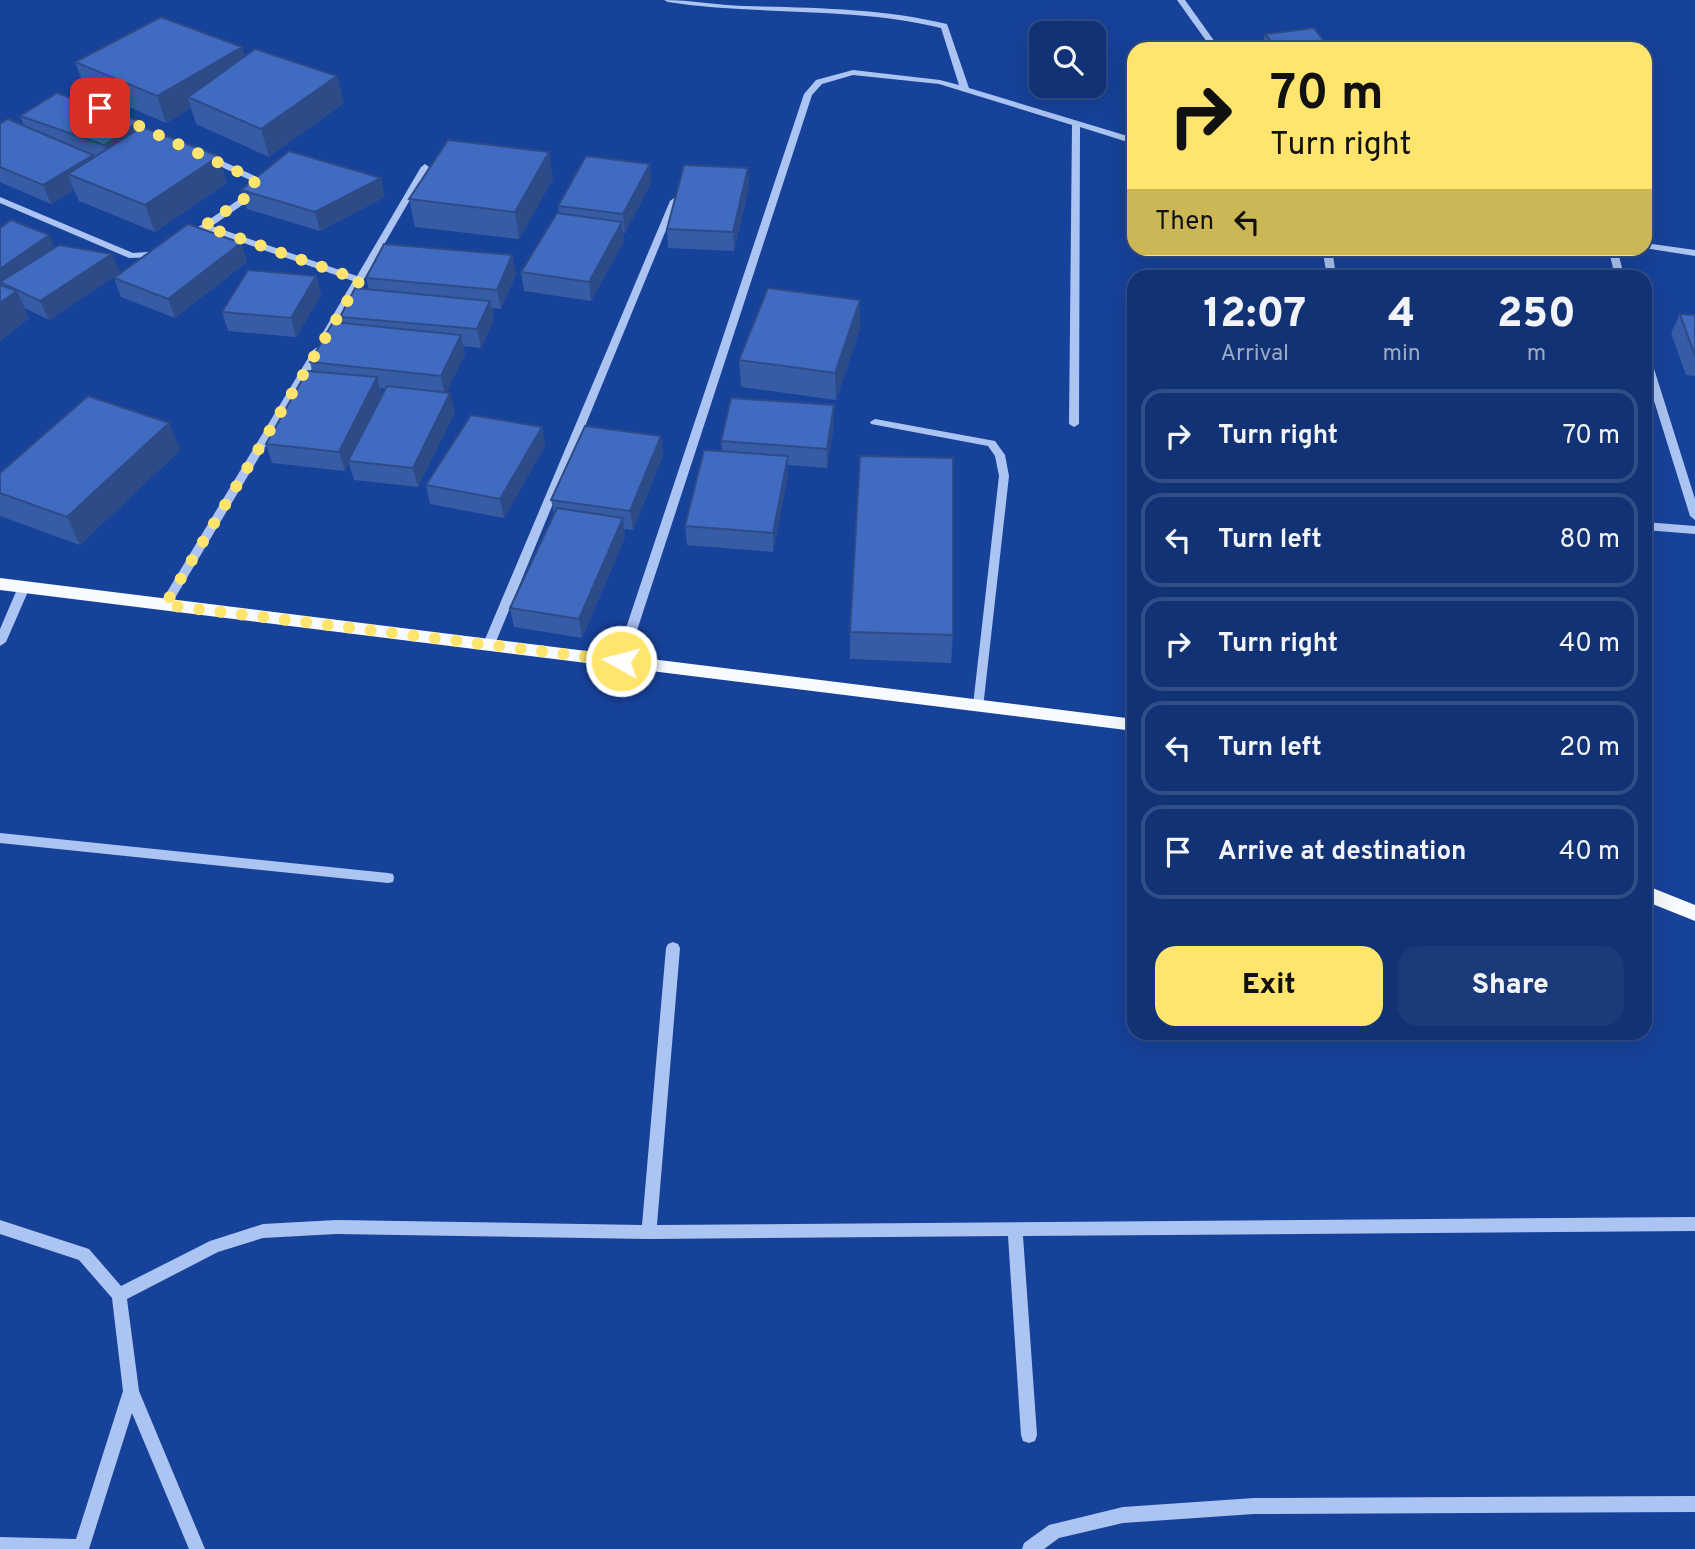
<!DOCTYPE html>
<style>
body{margin:0;font-family:Overpass,sans-serif;background:#1a3a79;color:#f1f3f6;height:100vh;display:flex;flex-direction:column;font-size:26px;white-space:nowrap}
*{box-sizing:border-box;margin:0}
p{font-size:23px;color:#9caac5}
.icon{flex:none;width:38px;height:38px;fill:none;stroke:currentColor;stroke-width:2;stroke-linecap:round;stroke-linejoin:round}
.map{position:relative;flex:1;overflow:hidden}
.sheet{position:absolute;left:1127px;top:270px;width:525px;height:770px;display:flex;flex-direction:column;background:#113274;border-radius:21px;box-shadow:0 7px 28px #0002,0 0 0 2px #304d86}
.sheet>*{flex:none}
.top-card{position:absolute;left:1127px;top:42px;width:525px;height:214px;border-radius:21px;box-shadow:0 7px 28px #0002,0 0 0 2px #304d86;background:#ffe56d;color:#111;overflow:hidden}
.controls{position:absolute;left:1029px;top:21px;display:grid;gap:14px}
.controls a{display:grid;place-items:center;width:77px;height:77px;border-radius:14px;background:#113274;box-shadow:0 7px 28px #0002,0 0 0 2px #304d86;font-size:35px}
.pin{position:absolute;display:grid;place-items:center;width:60px;height:60px;color:#fff;margin:-30px;border-radius:14px;box-shadow:0 4px 10px #0006}
.me{position:absolute;width:77px;margin:-38px;rotate:277deg;stroke-linejoin:round;filter:drop-shadow(0 0 5px #0008)}
.turn{display:flex;align-items:center;gap:24px;height:147px;padding:0 28px;font-size:32px}
.turn .icon{width:91px;height:91px;stroke-width:2.5}
.turn b{display:block;font-size:49px;line-height:60px}
.then{display:flex;align-items:center;height:66px;padding:0 28px;background:#0003;gap:14px;font-size:26px}
.eta{display:flex;justify-content:space-evenly;align-items:center;height:119px;text-align:center}
.eta b{font-size:42px;font-weight:800;line-height:49px}
.action{display:flex;gap:14px;margin-top:auto;padding:14px 28px}
.action a{flex:1;height:80px;border-radius:21px;background:#ffe56d;color:#111;font-size:28px;font-weight:800;line-height:80px;text-align:center}
.action a+a{background:#1a3a79;color:#f1f3f6}
ul{padding:0;list-style:none}
li{display:flex;align-items:center;gap:21px;height:94px;margin:0 14px 10px;padding:0 14px;border:4px solid #304d86;border-radius:21px}
li div{flex:1}
li b{display:block;font-size:26px}
li em{font-style:normal}
.map>svg:first-child{display:block}
.lines{fill:none;stroke-linecap:round;stroke-linejoin:round}
.minor{fill:#acc4f2;fill-rule:evenodd}
.major{fill:#f7faff;fill-rule:evenodd}
.wall{fill:#375ca6;fill-rule:evenodd}
.shaded-wall{fill:#2d4b87}
.building{fill:#406bc1;stroke:#2d4b87;stroke-width:2}
.route{stroke:#ffe56d;stroke-width:12;stroke-dasharray:0 21.6}
</style>
<div class="map">
<svg width="1695" height="1549" viewBox="0 0 1695 1549">
<rect width="100%" height="100%" fill="#17429a"/>
<g class="lines">
<!-- minor -->
<path class="minor" d="M664,0C691,0 717,5 744,6C813,8 880,8 947,24L969,88L1134,138V144L1080,127L1079,424L1074,427L1069,424L1072,125L939,84L853,75L822,84L812,95L627,661L621,665L615,661L804,94L816,80L853,70L940,80L959,85L941,28C851,6 759,16 668,2Z
M1177,0H1185L1220,49H1212Z
M207,154L257,177L259,186L254,197L212,226L357,276L421,167L425,164L429,167L332,334L327,337L322,334L353,281L206,230L187,241L182,238L247,194L251,186L250,180L204,159L203,157Z
M0,197L133,253L160,251L165,254L160,257L129,258L0,203Z
M674,198L678,201L495,644L489,648L485,647L483,644L670,201Z
M1645,243L1695,250V256L1644,248Z
M1322,248H1332L1336,276H1327Z
M1608,248H1617L1624,276H1615Z
M318,347L323,350L169,608H161L159,605L161,602L313,350Z
M1645,353L1650,356L1695,499V520L1690,516L1645,372Z
M875,419L995,441L1005,455L1009,476L983,708L979,709L973,705L999,476L995,456L988,446L871,424L870,422Z
M1645,522L1695,526V534L1645,530Z
M24,583L30,587L6,642L0,646V629L18,587Z
M0,833L388,873L393,874L394,878L393,882L388,883L0,843Z
M673,942L678,944L680,948L657,1225L1695,1217V1231L1023,1236L1037,1435L1035,1441L1029,1443L1023,1441L1021,1435L1008,1236L649,1239L336,1234L263,1238L218,1252L127,1299L139,1391L205,1549H189L132,1413L89,1549H0V1537L76,1539L123,1391L112,1298L79,1260L0,1234V1220L89,1249L121,1286L210,1241L263,1224L336,1220L642,1225L666,948L668,944Z
M1695,1496V1512L1254,1514L1123,1523L1059,1538L1044,1549H1022L1024,1543L1049,1525L1123,1507L1254,1498Z"/>
<!-- major -->
<path class="major" d="M0,578L1134,719V731L0,590Z
M1645,885L1695,905V921L1645,901Z"/>
</g>
<!-- wall -->
<path class="wall" d="M1265,34L1330,49H1254L1256,43L1263,42Z
M245,57L337,76L344,103L269,157L196,124L191,108L166,123L85,88L75,62Z
M20,116L140,121L142,127L227,183L155,232L79,201L74,190L51,204L0,182V124L24,126Z
M650,164L651,183L625,233H623L624,241L591,301L524,291L521,272L559,213L558,206Z
M553,179L519,239L415,227L409,199Z
M749,187L734,251L668,248L667,229Z
M241,190L385,197L320,231L247,209Z
M0,228L55,248L112,254L120,273L49,320L24,308L29,318L0,341Z
M241,243L247,262L175,318L121,297L114,278Z
M512,255L516,274L501,309L492,308L494,320L481,348L463,346L465,354L446,392L455,412L418,487L354,480L349,463L345,471L272,463L266,444L312,371L310,362L341,323L340,317L369,290L366,278ZM380,388L386,389L382,396Z
M316,276L321,295L296,337L228,331L222,312Z
M860,300V328L836,400L741,387L739,360Z
M1680,314L1695,315V376L1686,375L1671,333Z
M834,405V424L827,468L788,465V475L773,552L687,545L685,526L722,451L721,441Z
M169,423L180,450L80,545L0,516V473Z
M542,427L545,446L504,518L430,504L426,485Z
M661,436L663,455L633,530L624,529L625,537L582,638L514,627L510,608L554,514L551,500Z
M850,632L953,635L951,663L850,659Z"/>
<!-- shaded-wall -->
<path class="shaded-wall" d="M242,47L250,73L188,97L191,108L166,123L157,96Z
M337,76L344,103L269,157L261,129Z
M140,121L146,140L111,164L104,145Z
M549,152L553,179L519,239L515,212Z
M93,155L100,174H68L74,190L51,204L43,185Z
M219,156L227,183L155,232L145,205Z
M650,164L651,183L625,233L623,214Z
M748,168L749,187L734,251L733,232Z
M381,178L385,197L320,231L315,212Z
M622,222L624,241L591,301L589,282Z
M49,235L57,254L0,282L4,291L0,294V269Z
M241,243L247,262L175,318L168,299Z
M112,254L120,273L49,320L40,301Z
M512,255L516,274L501,309L497,290Z
M316,276L321,295L296,337L291,318Z
M17,291L29,318L0,341V303Z
M860,300V328L836,400L835,373Z
M490,301L494,320L481,348L477,329Z
M461,335L465,354L445,395L441,376Z
M377,377L382,397L348,461L349,463L345,471L339,452Z
M450,393L455,412L418,487L413,468Z
M834,405V424L827,468V449Z
M169,423L180,450L80,545L67,517Z
M542,427L545,446L504,518L500,499Z
M661,436L663,455L633,530L630,511Z
M788,456V475L773,552V533Z
M623,518L625,537L582,638L579,619Z"/>
<!-- building -->
<path class="building" d="M161,17L242,47L157,96L75,62Z
M1314,28L1330,49H1260L1256,43L1271,41L1265,34Z
M255,49L337,76L261,129L188,97Z
M57,93L140,121L104,145L20,116Z
M8,119L93,155L43,185L0,167V124Z
M142,127L219,156L145,205L68,174Z
M448,140L549,152L515,212L409,199Z
M289,151L381,178L315,212L241,190Z
M586,156L650,164L623,214L558,206Z
M684,165L748,168L733,232L667,229Z
M557,213L622,222L589,282L521,272Z
M11,220L49,235L0,269V228Z
M188,224L241,243L168,299L114,278Z
M384,244L512,255L497,290L366,278Z
M59,245L112,254L40,301L0,282Z
M248,270L316,276L291,318L222,312Z
M0,285L17,291L0,303Z
M355,288L490,301L477,329L340,317Z
M768,288L860,300L835,373L739,360Z
M1680,314L1695,315V356Z
M333,322L461,335L441,376L310,362Z
M307,371L377,377L339,452L266,444Z
M387,386L450,393L413,468L348,461Z
M88,396L169,423L67,517L0,493V473Z
M731,398L834,405L827,449L721,441Z
M471,415L542,427L500,499L426,485Z
M585,426L661,436L630,511L551,500Z
M704,450L788,456L773,533L685,526Z
M860,456L953,458V635L850,632Z
M1645,467L1649,479H1645Z
M557,508L623,518L579,619L510,608Z"/>
<g class="lines">
<!-- route -->
<path class="route" d="M100,108L254,179L255,186L251,194L204,226L360,280L165,605L621,661"/>
</g>
</svg>
<div class="controls">
<a><svg class="icon" aria-label="search" viewBox="0 0 24 24"><circle cx="10" cy="10" r="6"/><path d="M15 15l6 6"/></svg></a>
</div>
<div class="pin" style="left:100px;top:108px;background:#d93025"><svg class="icon" aria-label="arrive" viewBox="0 0 24 24"><path d="M6 21V4h12l-3 4 3 4H6"/></svg></div>
<svg class="me" style="left:621px;top:661px" viewBox="-20 -20 40 40"><circle r="17" fill="#ffe56d" stroke="#fff" stroke-width="3"/><path d="M0-11L8 9 0 5-8 9z" fill="#fff"/></svg>
<div class="top-card">
<div class="turn"><svg class="icon" aria-label="right" viewBox="0 0 24 24"><path d="M7 20v-9h11M14 6l5 5-5 5"/></svg><div><b>70 m</b>Turn right</div></div>
<div class="then">Then<svg class="icon" aria-label="left" viewBox="0 0 24 24"><path d="M17 20v-9H6M10 6l-5 5 5 5"/></svg></div>
</div>
<section class="sheet">
<div class="eta">
<div><b>12:07</b><p>Arrival</p></div>
<div><b>4</b><p>min</p></div>
<div><b>250</b><p>m</p></div>
</div>
<ul>
<li><svg class="icon" aria-label="right" viewBox="0 0 24 24"><path d="M7 20v-9h11M14 6l5 5-5 5"/></svg><div><b>Turn right</b></div><em>70 m</em></li>
<li><svg class="icon" aria-label="left" viewBox="0 0 24 24"><path d="M17 20v-9H6M10 6l-5 5 5 5"/></svg><div><b>Turn left</b></div><em>80 m</em></li>
<li><svg class="icon" aria-label="right" viewBox="0 0 24 24"><path d="M7 20v-9h11M14 6l5 5-5 5"/></svg><div><b>Turn right</b></div><em>40 m</em></li>
<li><svg class="icon" aria-label="left" viewBox="0 0 24 24"><path d="M17 20v-9H6M10 6l-5 5 5 5"/></svg><div><b>Turn left</b></div><em>20 m</em></li>
<li><svg class="icon" aria-label="arrive" viewBox="0 0 24 24"><path d="M6 21V4h12l-3 4 3 4H6"/></svg><div><b>Arrive at destination</b></div><em>40 m</em></li>
</ul>
<div class="action"><a>Exit</a><a>Share</a></div>
</section>
</div>
